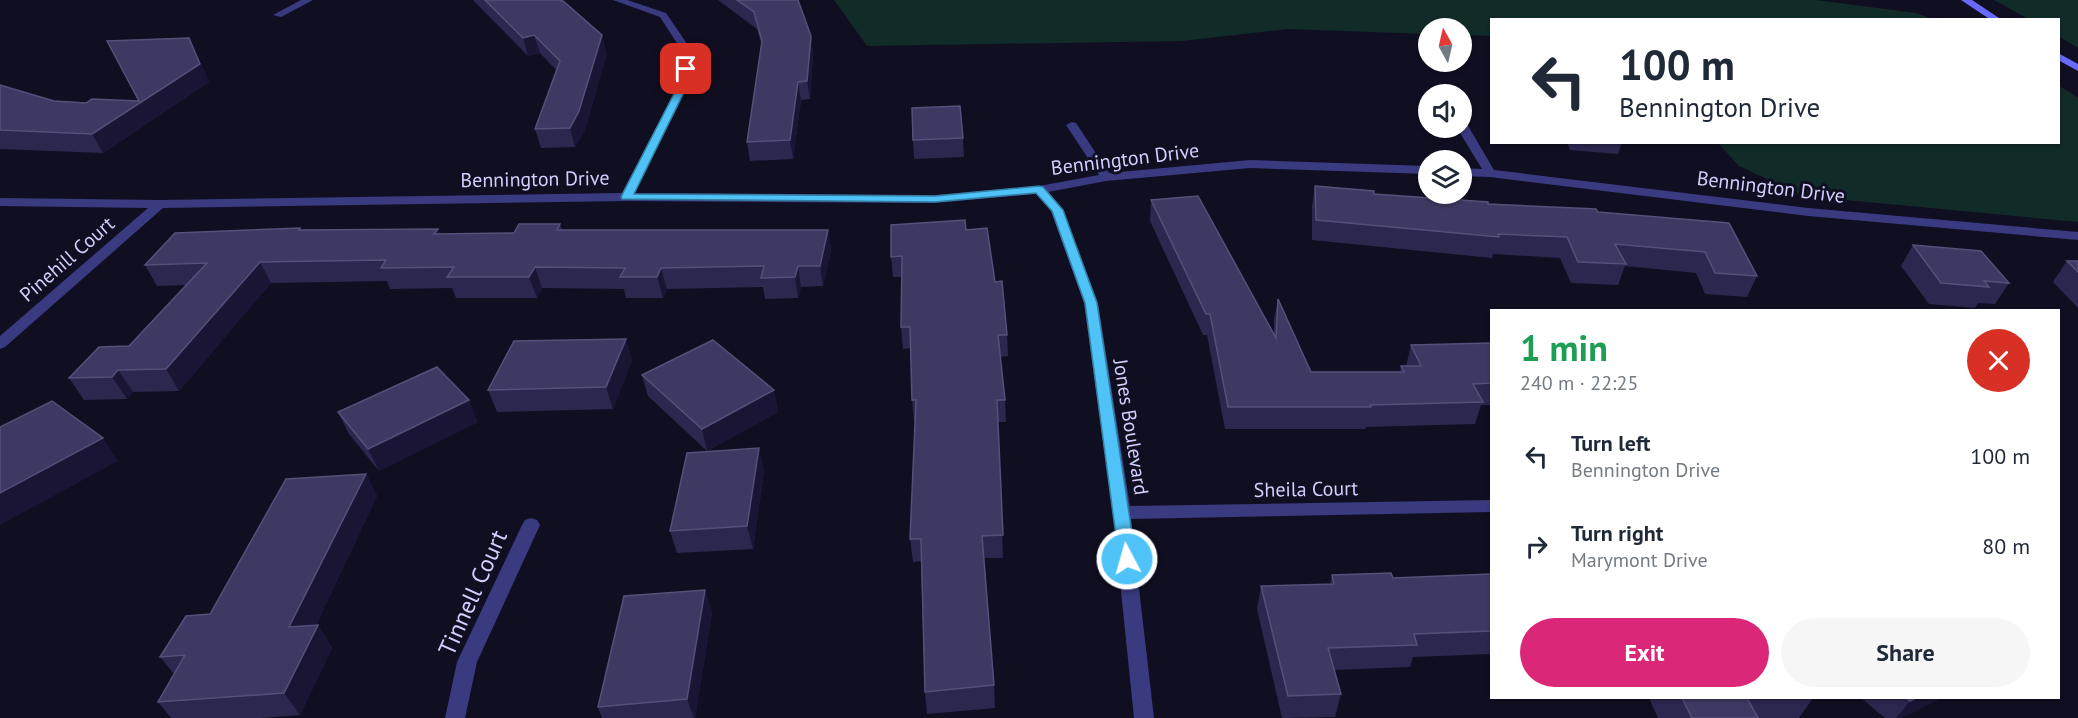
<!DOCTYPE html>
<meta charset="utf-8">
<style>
body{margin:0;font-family:"PT Sans",sans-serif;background:#f6f6f7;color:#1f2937;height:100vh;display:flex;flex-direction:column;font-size:22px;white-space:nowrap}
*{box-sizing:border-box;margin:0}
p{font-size:20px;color:#747a83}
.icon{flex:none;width:33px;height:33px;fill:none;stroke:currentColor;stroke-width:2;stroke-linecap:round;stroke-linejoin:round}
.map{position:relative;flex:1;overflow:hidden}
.details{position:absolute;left:1490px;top:309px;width:570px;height:390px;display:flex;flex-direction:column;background:#fff;border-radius:0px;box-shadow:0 2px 4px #0004}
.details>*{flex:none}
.banner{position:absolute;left:1490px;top:18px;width:570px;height:126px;border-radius:0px;box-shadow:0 2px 4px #0004;background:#fff;color:#1f2937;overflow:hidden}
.needle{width:39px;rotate:352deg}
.tools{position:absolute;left:1418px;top:18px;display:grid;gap:12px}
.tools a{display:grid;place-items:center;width:54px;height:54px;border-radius:50%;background:#fff;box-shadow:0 2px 4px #0004;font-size:30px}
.pin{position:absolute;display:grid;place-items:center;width:51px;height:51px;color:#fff;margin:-26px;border-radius:12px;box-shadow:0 3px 9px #0006}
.me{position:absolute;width:66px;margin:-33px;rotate:354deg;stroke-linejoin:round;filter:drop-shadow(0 0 4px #0008)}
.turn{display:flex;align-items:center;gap:21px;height:126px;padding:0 30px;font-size:27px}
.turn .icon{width:78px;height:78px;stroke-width:2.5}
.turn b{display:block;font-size:42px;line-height:51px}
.round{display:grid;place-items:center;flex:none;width:63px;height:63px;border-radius:32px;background:#f6f6f7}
.headline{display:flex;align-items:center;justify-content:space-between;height:102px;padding:0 30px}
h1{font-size:36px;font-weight:700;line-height:45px;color:#1e9e55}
.cta{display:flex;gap:12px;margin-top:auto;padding:12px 30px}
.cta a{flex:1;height:69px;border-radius:36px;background:#db2777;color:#fff;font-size:24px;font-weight:700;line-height:69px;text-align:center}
.cta a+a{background:#f6f6f7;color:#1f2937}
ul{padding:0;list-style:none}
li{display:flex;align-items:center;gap:18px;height:90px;padding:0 30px}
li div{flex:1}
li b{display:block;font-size:22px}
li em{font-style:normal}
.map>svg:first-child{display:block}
.green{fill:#112b29}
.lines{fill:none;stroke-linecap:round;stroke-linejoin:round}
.street{fill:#393a80;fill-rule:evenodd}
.secondary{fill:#676afd;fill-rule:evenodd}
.wall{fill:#2c274f}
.shaded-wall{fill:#1a1535}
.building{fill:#3e3962;stroke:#55507a;stroke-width:1.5}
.route{fill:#4fc3f7;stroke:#337fa1;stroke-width:1.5}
.labels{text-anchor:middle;stroke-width:6;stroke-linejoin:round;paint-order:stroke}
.street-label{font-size:20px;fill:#d2cffe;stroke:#100e21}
.near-street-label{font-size:24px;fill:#d2cffe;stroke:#100e21}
</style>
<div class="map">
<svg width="2078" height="718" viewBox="0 0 2078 718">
<rect width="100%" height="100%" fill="#100e21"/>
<!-- green -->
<path class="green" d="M834,0H1816L1916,13L1933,19L1491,20V36L1461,35V28H1428V34L1287,29L1183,41L867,46Z
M1994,0H2078V48L2058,36V20L2028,19Z
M2058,85L2078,98V222L1803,196L1739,166L1718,143L2058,142Z"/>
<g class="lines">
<!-- street -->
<path class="street" d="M301,0H313L281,17L273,15Z
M613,0H627L666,13L694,54L689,84L634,193L935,195L1039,186L1099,175L1066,125L1072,122L1076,123L1109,173L1250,160L1428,166V174L1250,168L1106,181L1048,192L1063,210L1098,303L1130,506L1491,500V512L1131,519L1154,718H1134L1113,513L1084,303L1051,211L1036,194L935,203L626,201L163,208L5,347L0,349V336L148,208L0,206V198L160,200L622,193L679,84L684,54L660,17Z
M1461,121L1467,124L1494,170L1808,208L2078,232V240L1808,216L1490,177L1461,176V168L1482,169L1457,128H1461Z
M531,518L537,520L540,525L477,662L465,718H445L457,662L522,525L525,520Z"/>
<!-- secondary -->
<path class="secondary" d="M1961,0H1972L2002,20H1991Z
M2058,53L2078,64V71L2058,60Z"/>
</g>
<!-- wall -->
<path class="wall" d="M473,0H558L607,53L585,130L575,147L541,148L535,129L556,70L540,53L528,56Z
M718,0H798L811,36L813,54L810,99L801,100L793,159L750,161L747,142L762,46L757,29Z
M197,56L209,82L103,153L0,149V85L54,101L86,103L139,101Z
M963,138L964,157L914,159L913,140Z
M1567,142H1622L1618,154L1570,150Z
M1315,186L1374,194L1488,204L1729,223L1757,276L1747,297L1705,294L1696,273L1625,266L1618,285L1571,283L1560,258L1493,254L1492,258L1312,240V206Z
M1151,200L1274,333V320L1278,299L1311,372H1400L1401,366H1406L1411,345L1491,343V405H1481L1475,424L1366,427L1365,429H1225L1207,335H1203L1150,221Z
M560,224L562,230H828L831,250L823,286L801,287L798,298L765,299L763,287L667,289L663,298H626L624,289L542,288L537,298H456L452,288L390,289L387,281L271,283L179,391L133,392L127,399L84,400L69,378L129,346L186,285L157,286L145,265L300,228L301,230L438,229L440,234L514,233Z
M966,230L995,282L1007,335L1008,356L1000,357L1005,400L1006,422H998L1003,558H984L994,685L995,708L927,714L925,692L921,561L913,562L910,539L915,422H914L912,400L910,348L903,349L901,327L902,277H893L891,257Z
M1913,245L2009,283L1995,304L1978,303L1975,308L1929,304L1901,266Z
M2067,261H2078V308L2053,282Z
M632,360L613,409L497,412L488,390Z
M642,375L774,390L778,412L707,451L648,396Z
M338,412L478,422L379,471L349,434Z
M764,471L753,549L677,553L670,531Z
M366,474L377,496L316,625H318L332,648L300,715L262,718H171L158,702L174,674L160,657L210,614Z
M1491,574V654L1413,657L1410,667L1334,670L1341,694L1335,717L1282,718L1257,609L1261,586L1330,584L1332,575L1393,578Z
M705,590L712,613L695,718H602L598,707Z
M1649,698H1813L1799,718H1658Z
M1861,698H1941L1902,718H1885Z"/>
<!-- shaded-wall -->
<path class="shaded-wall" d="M534,35L540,53L528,56L523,38Z
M602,35L607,53L585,130L575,147L570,128Z
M811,36L813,54L810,99L807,81Z
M189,38L209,82L103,153L92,134L200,64Z
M798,82L801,100L793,159L790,140Z
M438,229L446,249L434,234Z
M828,230L831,250L823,286L820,266Z
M260,262L271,283L179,391L166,369Z
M798,266L801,287L798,298L795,277Z
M535,267L542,288L537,298L529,277Z
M661,268L667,289L663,298L657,277Z
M626,339L632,360L613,409L606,387Z
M118,370L133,392L127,399L112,377Z
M774,390L778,412L707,451L702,429Z
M469,400L478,422L379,471L368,449Z
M103,438L118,461L0,525V493Z
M759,448L764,471L753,549L747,526Z
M366,474L377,496L304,650L289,627Z
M705,590L712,613L695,718H694L687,699Z
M318,625L332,648L300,715L284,693Z
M1916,698H1941L1902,718H1896L1910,701Z"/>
<!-- building -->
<path class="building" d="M485,0H558L563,1L602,35L579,111L570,128L535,129L560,61L534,35L523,38Z
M737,0H798L811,36L807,81L798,82L790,140L747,142L762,41L754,12Z
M189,38L200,64L92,134L0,130V85L54,101L86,103L92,99L139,101L107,41Z
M960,106L963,138L913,140L912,108Z
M1315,186L1374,191V194L1488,202V204L1596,209L1598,212L1729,223L1757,276L1715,273L1705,252L1615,244L1626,264L1578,262L1567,237L1498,234L1499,237L1316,220Z
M1198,196L1276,338L1278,299L1311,372H1404L1401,366H1421L1411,345L1491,343V383L1473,384L1483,402L1370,405L1371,407H1228L1210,314H1206L1151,200Z
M965,220L966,230L987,228L995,282L1002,281L1007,335H998L1005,400H997L1003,535L982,536L994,685L925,692L921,539H910L916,400H912L910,327H901L902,256L891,257V225Z
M519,224H560L557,230H828L820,266H798L795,277L761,278L764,266L661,268L657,277H620L625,268L535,267L529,277H447L454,267L381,268L386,260L260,262L166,369L118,370L112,377L69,378L99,347L129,346L207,263L145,265L175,233L300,228L299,230L438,229L434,234L514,233Z
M1913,245L1981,251L2009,283L1984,281L1989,287L1941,283Z
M2067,261H2078V272Z
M626,339L606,387L488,390L514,341Z
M713,340L774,390L702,429L642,375Z
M437,367L469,400L368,449L338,412Z
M52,401L103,438L0,493V427Z
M759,448L747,526L670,531L687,453Z
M366,474L289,627L318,625L284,693L158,702L185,655L160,657L186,616L210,614L286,479Z
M1391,573L1393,578L1491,574V631L1414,634L1417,645L1328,648L1341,694L1288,696L1261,586L1334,584L1332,575Z
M705,590L687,699L598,707L624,596Z
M1682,698H1747L1758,718H1692Z
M1906,698H1916L1910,701Z"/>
<!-- route -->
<path class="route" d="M686,66L691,69L688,84L634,194L935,196L1039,186L1043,187L1063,210L1097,303L1136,559L1133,563L1127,565L1121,563L1119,559L1085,303L1052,211L1036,193L935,202L622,199L621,197L679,84L682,69Z"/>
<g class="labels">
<!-- street labels -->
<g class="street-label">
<text transform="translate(1125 159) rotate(-7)" y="7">Bennington Drive</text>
<text transform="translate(535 179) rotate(-1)" y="7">Bennington Drive</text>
<text transform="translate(1771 187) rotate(7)" y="7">Bennington Drive</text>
<text transform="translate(67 259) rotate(-41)" y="7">Pinehill Court</text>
<text transform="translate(1131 427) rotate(81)" y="7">Jones Boulevard</text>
<text transform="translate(1306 489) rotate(-1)" y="7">Sheila Court</text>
</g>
<!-- near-street labels -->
<g class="near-street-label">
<text transform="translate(473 593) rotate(-66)" y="8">Tinnell Court</text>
</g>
</g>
</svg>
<div class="tools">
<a><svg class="needle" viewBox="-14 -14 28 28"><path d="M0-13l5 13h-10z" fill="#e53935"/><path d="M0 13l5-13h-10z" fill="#747a83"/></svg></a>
<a><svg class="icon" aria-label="sound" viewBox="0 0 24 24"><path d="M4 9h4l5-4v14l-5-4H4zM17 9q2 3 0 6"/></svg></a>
<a><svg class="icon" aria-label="layers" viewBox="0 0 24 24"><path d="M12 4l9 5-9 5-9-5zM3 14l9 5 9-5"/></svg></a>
</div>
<div class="pin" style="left:686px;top:69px;background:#d93025"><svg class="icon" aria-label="arrive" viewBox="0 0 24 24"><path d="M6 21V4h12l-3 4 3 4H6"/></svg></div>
<svg class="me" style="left:1127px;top:559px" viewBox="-20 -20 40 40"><circle r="17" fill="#4fc3f7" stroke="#fff" stroke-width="3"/><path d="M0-11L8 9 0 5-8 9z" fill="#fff"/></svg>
<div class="banner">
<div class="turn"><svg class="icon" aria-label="left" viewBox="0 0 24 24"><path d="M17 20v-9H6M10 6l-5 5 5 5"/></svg><div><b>100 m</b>Bennington Drive</div></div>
</div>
<section class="details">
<div class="headline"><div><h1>1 min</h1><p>240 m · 22:25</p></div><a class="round" style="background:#d93025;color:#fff"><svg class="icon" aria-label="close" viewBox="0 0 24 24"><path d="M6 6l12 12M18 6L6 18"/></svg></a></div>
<ul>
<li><svg class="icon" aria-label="left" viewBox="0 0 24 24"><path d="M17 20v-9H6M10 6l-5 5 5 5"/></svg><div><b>Turn left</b><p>Bennington Drive</p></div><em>100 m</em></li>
<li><svg class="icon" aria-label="right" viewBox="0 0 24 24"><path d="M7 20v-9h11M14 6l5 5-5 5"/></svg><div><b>Turn right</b><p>Marymont Drive</p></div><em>80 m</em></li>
</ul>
<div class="cta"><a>Exit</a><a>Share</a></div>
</section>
</div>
